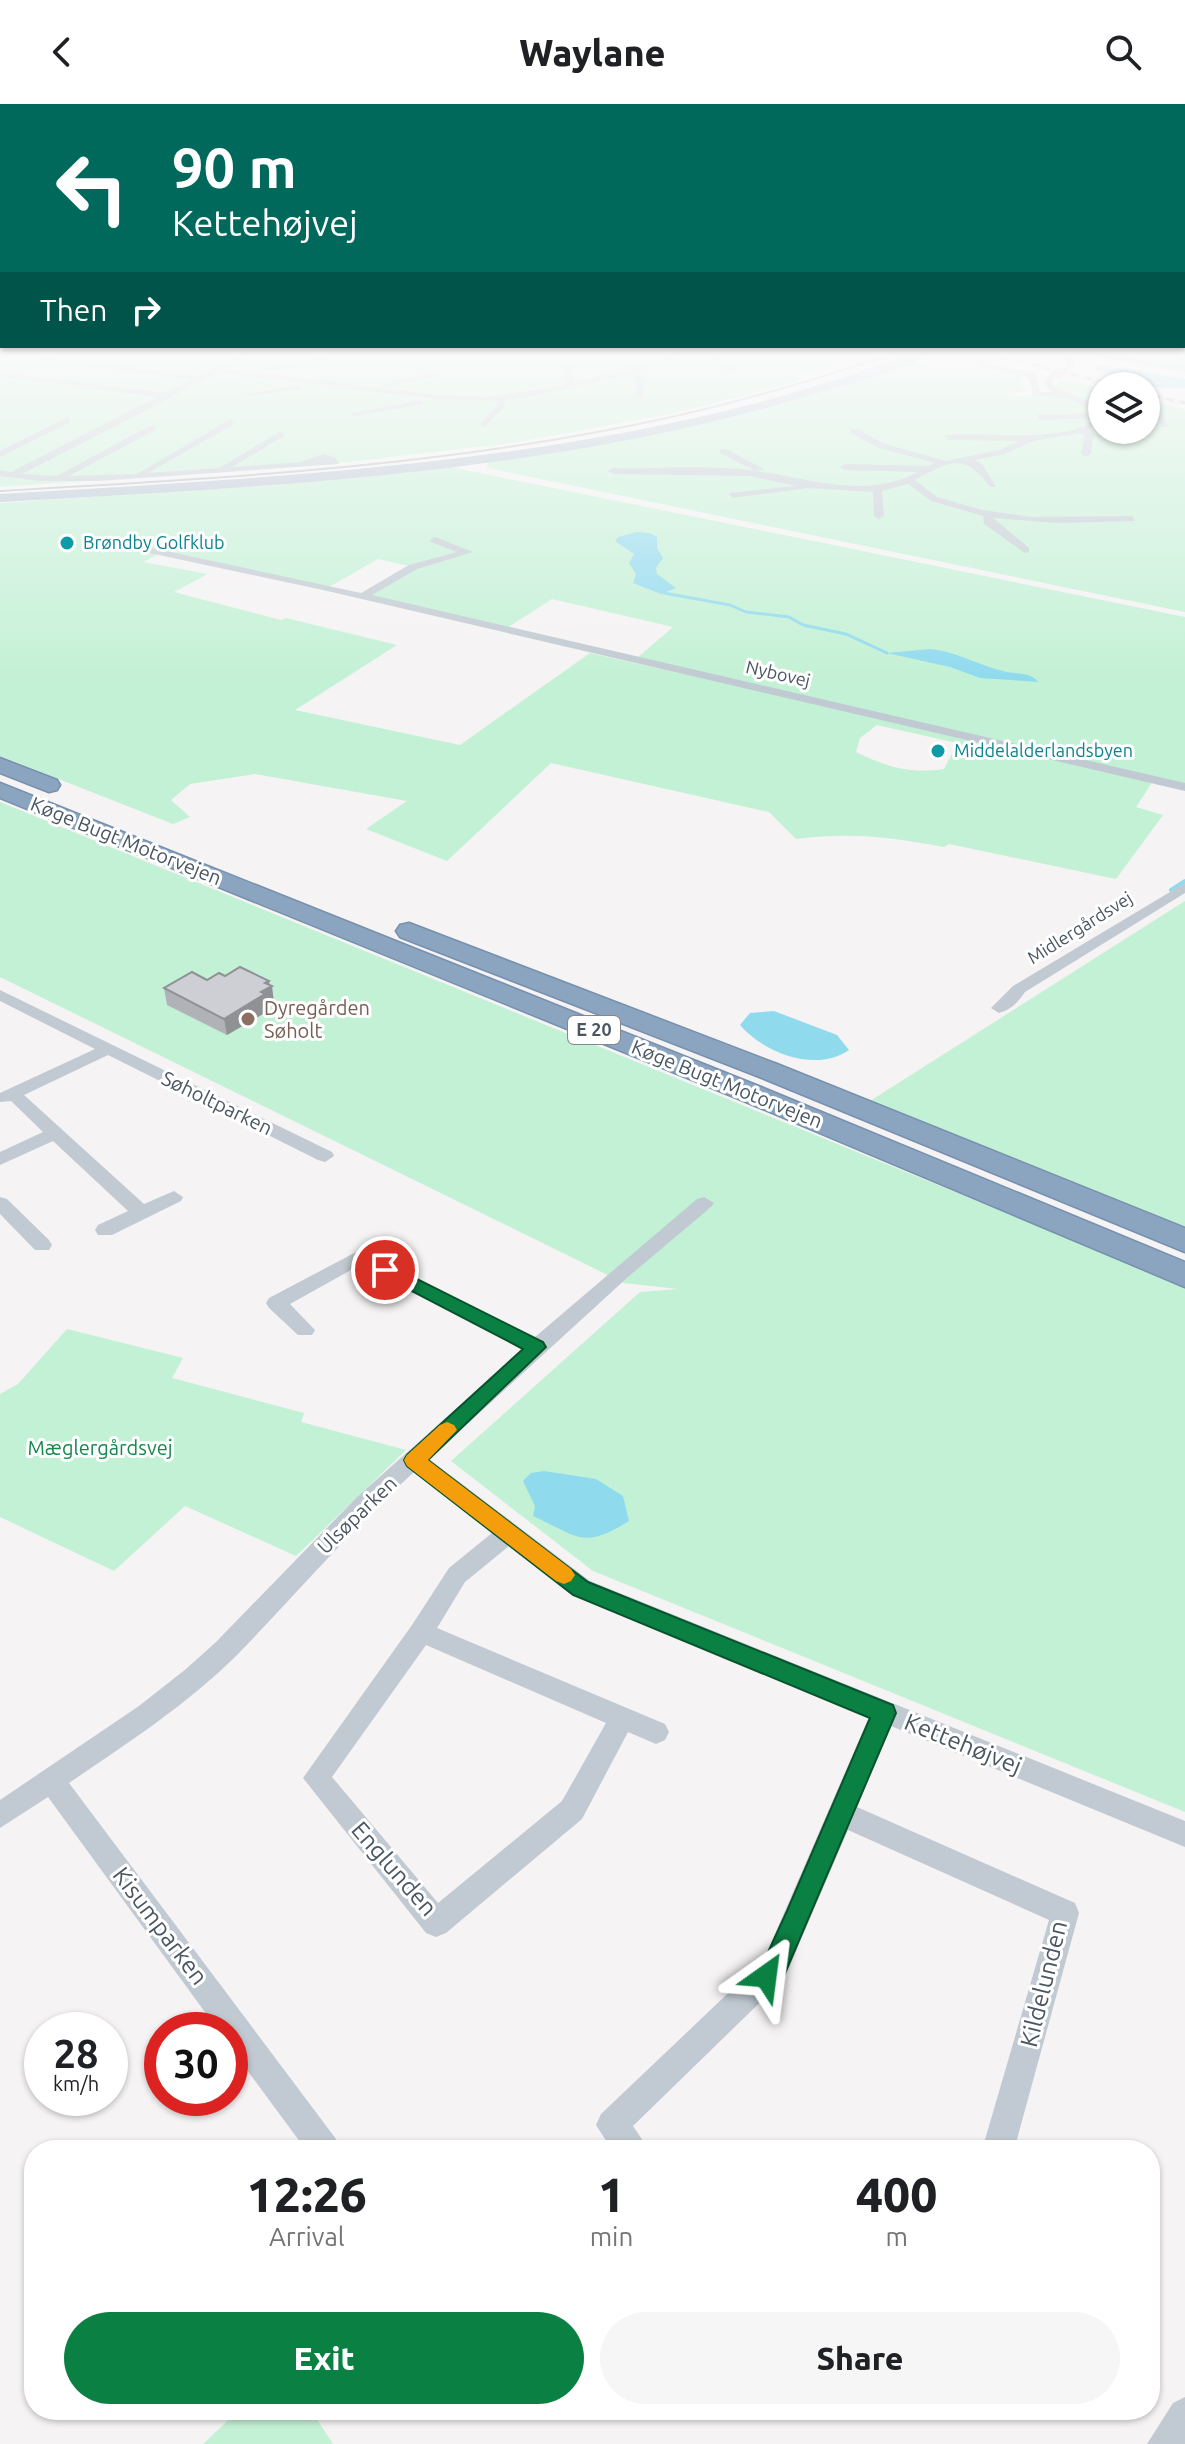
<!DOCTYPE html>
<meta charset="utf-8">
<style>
body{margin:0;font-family:Ubuntu,sans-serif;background:#f6f6f6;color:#202124;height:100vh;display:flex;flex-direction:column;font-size:30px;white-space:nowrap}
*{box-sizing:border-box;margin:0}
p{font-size:26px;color:#757577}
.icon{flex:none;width:44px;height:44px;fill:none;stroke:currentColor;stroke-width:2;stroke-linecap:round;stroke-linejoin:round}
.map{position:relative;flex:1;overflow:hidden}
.panel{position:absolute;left:24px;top:2036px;width:1136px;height:280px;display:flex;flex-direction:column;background:#fff;border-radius:32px;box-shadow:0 2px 6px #0004}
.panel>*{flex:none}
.guide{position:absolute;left:0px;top:0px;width:1186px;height:244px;box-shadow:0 2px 6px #0004;background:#00695c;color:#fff;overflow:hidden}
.buttons{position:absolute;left:1088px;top:268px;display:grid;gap:16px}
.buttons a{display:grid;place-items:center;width:72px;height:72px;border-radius:50%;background:#fff;box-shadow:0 2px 6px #0004;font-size:40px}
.speed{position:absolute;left:24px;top:1908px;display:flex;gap:16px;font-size:40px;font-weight:700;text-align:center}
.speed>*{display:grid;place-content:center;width:104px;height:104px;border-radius:50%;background:#fff;box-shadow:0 2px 6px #0004;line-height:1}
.speed small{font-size:20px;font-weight:400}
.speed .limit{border:12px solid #d22;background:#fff;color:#111}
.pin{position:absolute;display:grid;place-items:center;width:68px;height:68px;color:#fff;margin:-34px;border:4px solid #fff;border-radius:50%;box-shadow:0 2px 8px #0007}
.me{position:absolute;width:88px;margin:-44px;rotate:31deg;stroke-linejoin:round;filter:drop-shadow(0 0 6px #0008)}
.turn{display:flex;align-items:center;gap:28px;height:168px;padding:0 40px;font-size:36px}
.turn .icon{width:104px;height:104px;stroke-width:2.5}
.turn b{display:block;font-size:56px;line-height:68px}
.then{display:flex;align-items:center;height:76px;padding:0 40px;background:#0003;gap:16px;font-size:30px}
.eta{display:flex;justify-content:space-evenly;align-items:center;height:136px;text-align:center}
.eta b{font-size:48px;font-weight:800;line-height:56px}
.cta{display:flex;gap:16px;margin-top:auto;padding:16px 40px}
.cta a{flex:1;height:92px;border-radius:48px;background:#0b8043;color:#fff;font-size:32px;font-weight:800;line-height:92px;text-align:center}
.cta a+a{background:#f6f6f6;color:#202124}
header{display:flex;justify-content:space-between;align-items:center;height:104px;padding:0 40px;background:#fff;font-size:36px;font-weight:800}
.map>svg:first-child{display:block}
.green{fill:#c3f1d5;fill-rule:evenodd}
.water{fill:#90daee}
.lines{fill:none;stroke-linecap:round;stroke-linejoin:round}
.stream-far1{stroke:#90daee;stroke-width:3}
.stream{stroke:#90daee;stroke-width:4}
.highway-casing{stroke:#7690ad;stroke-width:3}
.street{fill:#c1cad2;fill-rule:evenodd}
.secondary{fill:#c1cbd6;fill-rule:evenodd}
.primary{fill:#b3c2d1;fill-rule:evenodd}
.highway{fill:#8ba5c1;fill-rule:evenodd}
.tram{stroke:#b5b8bd;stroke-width:2}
.rail-casing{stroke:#b5b8bd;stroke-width:3}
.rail{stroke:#fff;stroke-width:2;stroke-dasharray:7;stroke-linecap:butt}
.street-bridge{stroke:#c1cad2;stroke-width:9}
.wall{fill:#b0b2b7}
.shaded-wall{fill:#909195}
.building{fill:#cdcfd5;stroke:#909195;stroke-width:2}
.route{fill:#0b8043;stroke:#07532c;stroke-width:2}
.slow{fill:#f59e0b}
.culture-dot{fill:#0f9aa8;stroke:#fff;stroke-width:3}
.education-dot{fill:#8d6e63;stroke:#fff;stroke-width:3}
.labels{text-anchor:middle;stroke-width:6;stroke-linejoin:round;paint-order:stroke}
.far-culture-label{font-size:18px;fill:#0d838f;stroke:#fff;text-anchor:start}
.far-street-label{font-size:18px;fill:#4a5661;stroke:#fff}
.shield{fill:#fff;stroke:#808990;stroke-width:2}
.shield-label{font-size:18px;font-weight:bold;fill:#4a5661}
.street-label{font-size:20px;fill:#4a5661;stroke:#fff}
.education-label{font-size:20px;fill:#785e54;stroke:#fff;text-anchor:start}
.park-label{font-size:20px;fill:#17864f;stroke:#fff}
.near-street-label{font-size:24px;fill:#4a5661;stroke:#fff}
</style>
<header><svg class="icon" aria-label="back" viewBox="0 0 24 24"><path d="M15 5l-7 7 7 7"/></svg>Waylane<svg class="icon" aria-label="search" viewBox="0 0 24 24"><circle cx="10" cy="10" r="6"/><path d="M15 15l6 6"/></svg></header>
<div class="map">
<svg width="1185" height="2340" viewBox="0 0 1185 2340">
<rect width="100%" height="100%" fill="#f5f3f3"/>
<!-- green -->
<path class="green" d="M0,248H866L792,279L731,295L675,309L512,339L339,359L0,383Z
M1085,248H1185V264Z
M914,258L935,263L969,262L1025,274L1019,280L1028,285L1010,293L1051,289L1060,274L1102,285V326H1146V296L1185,306V508L487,364L488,358C634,336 775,306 914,258Z
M451,363L1185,513V680L1155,674L1136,703L1163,711L1116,775L949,740L944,743C891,733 850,728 796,735L769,708L551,659L447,757L366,725L407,697L255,670L190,680L171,696L190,713L173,720L0,652V399L272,381ZM179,440L167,447L329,483L378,455L418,464L366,492L507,524L552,495L673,523L637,554L755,586L590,549L460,641L295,606L397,541L286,514L281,516L174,488L208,470L143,458ZM877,621L957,639V640L944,665C910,670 887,663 856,648L860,634Z
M0,698L1185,1182V1708L593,1467L451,1357L640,1188L678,1185L624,1179L0,873Z
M1185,797V1123L870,997Z
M67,1225L183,1254L172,1274L304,1309L301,1318L406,1346L296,1452L185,1402L114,1467L0,1413V1290L18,1280Z
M239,2306H311L333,2340H203Z"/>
<!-- water -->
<path class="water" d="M1103,261L1185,275V284H1160L1093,265Z
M637,428L650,429L657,433V444L663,454L656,464L657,470L676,484L661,490L633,479L636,470L629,459L634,450L615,437L618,433Z
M930,545C955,547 978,561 1003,567C1015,571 1030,567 1038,578L980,574L950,563L887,549Z
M774,907L837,931L849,946C816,969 764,949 740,921L750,909Z
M544,1367L596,1375L623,1392L629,1417C582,1446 579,1433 533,1412L535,1402L523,1377L531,1369Z"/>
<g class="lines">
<!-- stream-far1 -->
<path class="stream-far1" d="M664,489L730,501L746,508L789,513L803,521L846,530L887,549"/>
<!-- stream -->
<path class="stream" d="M1171,786L1185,777"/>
<!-- highway casing -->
<g class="highway-casing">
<path id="highway" d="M912,248H929L913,258H903V252Z
M0,654L57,676L60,681L57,686L49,688L0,669Z
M0,679L761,983L1185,1158V1183L739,995L0,694Z
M409,819L777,960L1185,1124V1148L757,972L400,833L396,827L400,821Z"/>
</g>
<!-- street -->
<path class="street" d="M174,248H184L166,255V251Z
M246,248H256L225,265L436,291L489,293L566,281L563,277L564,260L568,258L572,260L574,279L685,248H697L635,268L644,274L643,295L636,293V275L627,271L533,292L504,296L505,302L484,323L480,320L498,300L497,297L436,295L218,269L22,370L57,372L149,322H155V326L69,372L137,370L231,315L234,320L148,369L219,364L281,327L284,332L232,363L300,358L324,350L335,353L339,360L99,377H40L0,372V366L11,368L157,293L6,273L3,269L165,289L192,276L40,255L44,253L200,272Z
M701,248H710L737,267L730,269Z
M1067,248H1075L1072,253L1075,262L1060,269L1067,261L1064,253Z
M322,252L325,256L263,268L259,266Z
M981,258L1036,270L1040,288H1055L1047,285L1044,276L1054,268H1060L1052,277L1054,282L1102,304V317L1088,326L1094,331L1091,350L1086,353L1081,350L1085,332L1080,329L1033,337L1005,350L975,356L982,360L996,383H990C964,348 950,357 915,376L937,393L982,406L1032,413L1132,412L1135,417L1057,419L993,414L1029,444V448L1025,449L984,420L983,412L931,397L908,380L882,387L884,412L879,415L874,412L873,388L808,384L732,394L729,389L796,382L749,372L613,370L608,367L613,364C658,365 705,361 749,366C807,373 863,397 918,368L845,366L840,363L845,360L928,362L935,359L879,344L851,329V325H857L885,340L946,357L999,346L1020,337L948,336L945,331C981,327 1071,341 1095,314L1040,316L1037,311L1099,309L1065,293L1033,292L1029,274L978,262Z
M438,267L441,271L383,283L379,281Z
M298,281L301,285L251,292L247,290Z
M421,296L424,300L354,312L350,309Z
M1146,297L1158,302L1168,323H1162L1152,306L1146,303Z
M68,313L71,318L0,353V347Z
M720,345H726L764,365L756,367L720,349Z
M88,430L361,489L409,461L457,448L431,438L430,436L435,433L473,448L417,465L372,491L1185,679V687L323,486L84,435V431Z
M1185,779V789L1025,888C1018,898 1011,906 999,909L991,904L1013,882Z
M0,886L332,1048L334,1052L325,1058L318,1056L108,951L24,991L144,1100L174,1087L183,1093L181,1097L112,1131H98L95,1126L98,1121L128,1107L53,1037L0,1061V1048L43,1028L11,997L0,998V989L95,945L0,897Z
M0,1093L7,1095L49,1136L52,1141L49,1146H35L0,1110Z
M704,1093L714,1099L711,1103L628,1173L429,1355L590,1477L1185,1717V1743L891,1622L857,1703L1075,1799L1079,1809L1014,2046H982L1049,1816L848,1726L784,1875L633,2022L649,2046H612L596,2021L601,2010L764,1855L869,1613L572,1491L509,1442L465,1478L437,1524L665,1620L669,1628L665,1636L656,1640L628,1628L582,1715L446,1829L436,1833L426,1829L303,1674L412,1521L449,1464L492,1429L414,1368C350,1426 295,1492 235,1553C185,1602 126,1640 69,1679L336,2035L341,2046H306L230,1943V1926H218L48,1693L0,1724V1696L139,1602L186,1565L216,1538L357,1393L523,1245L360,1161L290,1200L315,1226L312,1231H298L269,1204L266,1199L269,1194L360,1146L535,1233L697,1095ZM426,1541L606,1619L562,1697L438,1799L332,1673Z
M1185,2293V2340H1147L1173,2299Z"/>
<!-- secondary -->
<path class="secondary" d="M1067,248H1094L1185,262V268Z"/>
<!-- primary -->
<path class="primary" d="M918,248H935C913,264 850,279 821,288C556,370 275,382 0,398V390C245,375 493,364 733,305C795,290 857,269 918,248Z"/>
<!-- highway -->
<use href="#highway" class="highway"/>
<!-- tram -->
<path class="tram" d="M0,387C227,374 457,362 680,311C755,294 828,271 901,248"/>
<!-- rail casing -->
<g class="rail-casing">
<path id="rail" d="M983,248L1119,282
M1146,290L1185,299"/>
</g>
<!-- rail -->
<use href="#rail" class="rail"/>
<!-- street-bridge -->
<path class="street-bridge" d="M1057,270L1063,267"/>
</g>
<!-- wall -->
<path class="wall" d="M225,872L269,881L274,898L267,903L268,907L227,931L167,901L164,884Z"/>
<!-- shaded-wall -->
<path class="shaded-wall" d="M269,877L270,883L272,882L274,898L267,903L268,907L227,931L224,915L261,888L265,879Z"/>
<!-- building -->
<path class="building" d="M240,863L269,877L265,879L272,882L261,888L265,890L224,915L164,884L192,868L207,876L219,869L225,872Z"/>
<!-- sky -->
<linearGradient id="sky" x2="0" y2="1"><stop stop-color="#85c3ea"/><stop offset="0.43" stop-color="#fafafa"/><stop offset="1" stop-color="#fafafa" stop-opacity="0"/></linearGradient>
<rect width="1185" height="576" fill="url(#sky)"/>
<!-- route -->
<path class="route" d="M385,1159L543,1238L546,1243L428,1356L588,1478L893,1601L896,1609L783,1874L766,1886L757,1882L753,1872L765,1855L787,1807L870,1614L573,1491L407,1362L404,1356L407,1351L523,1245L379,1170L376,1166Z"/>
<!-- slow -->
<path class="slow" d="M447,1318L454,1321L457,1326L428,1356L571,1465L575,1471L571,1477L564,1480L556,1477L407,1362L404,1356L407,1351L440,1321Z"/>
<!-- markers -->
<g class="culture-dot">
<circle cx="67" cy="439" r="8"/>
<circle cx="938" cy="647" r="8"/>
</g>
<circle class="education-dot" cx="248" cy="915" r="8"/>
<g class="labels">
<!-- far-culture labels -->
<g class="far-culture-label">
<text x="83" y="445">Brøndby Golfklub</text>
<text x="954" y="653">Middelalderlandsbyen</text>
</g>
<!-- far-street labels -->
<g class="far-street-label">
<text transform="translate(778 570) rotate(13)" y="6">Nybovej</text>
<text transform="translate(1080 824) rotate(-32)" y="6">Midlergårdsvej</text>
</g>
<!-- shield labels -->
<rect class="shield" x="568" y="912" width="52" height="28" rx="6"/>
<g class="shield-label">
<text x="594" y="932">E 20</text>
</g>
<!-- street labels -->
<g class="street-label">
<text transform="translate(126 737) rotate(22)" y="7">Køge Bugt Motorvejen</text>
<text transform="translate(727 980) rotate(22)" y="7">Køge Bugt Motorvejen</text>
<text transform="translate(217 999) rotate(26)" y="7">Søholtparken</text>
<text transform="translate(357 1411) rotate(-44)" y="7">Ulsøparken</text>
</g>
<!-- education labels -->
<g class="education-label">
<text x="264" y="911">Dyregården<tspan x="264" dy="23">Søholt</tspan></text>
</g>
<!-- park labels -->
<g class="park-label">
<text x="100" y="1351">Mæglergårdsvej</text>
</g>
<!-- near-street labels -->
<g class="near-street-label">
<text transform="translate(963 1640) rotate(22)" y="8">Kettehøjvej</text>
<text transform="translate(394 1765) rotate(49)" y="8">Englunden</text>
<text transform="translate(160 1822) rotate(53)" y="8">Kisumparken</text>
<text transform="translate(1044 1880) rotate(-76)" y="8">Kildelunden</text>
</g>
</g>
</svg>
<div class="buttons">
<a><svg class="icon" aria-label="layers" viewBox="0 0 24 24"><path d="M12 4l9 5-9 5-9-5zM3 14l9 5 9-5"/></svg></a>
</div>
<div class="speed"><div>28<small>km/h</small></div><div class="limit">30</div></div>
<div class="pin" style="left:385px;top:1166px;background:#d93025"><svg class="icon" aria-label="arrive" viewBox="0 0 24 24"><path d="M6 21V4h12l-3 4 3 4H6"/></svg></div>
<svg class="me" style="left:766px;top:1872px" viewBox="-20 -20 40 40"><path d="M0-17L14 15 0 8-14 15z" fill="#0b8043" stroke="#fff" stroke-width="4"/></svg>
<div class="guide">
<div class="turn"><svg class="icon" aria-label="left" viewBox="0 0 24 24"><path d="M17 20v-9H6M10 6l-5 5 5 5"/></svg><div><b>90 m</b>Kettehøjvej</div></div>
<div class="then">Then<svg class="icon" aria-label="right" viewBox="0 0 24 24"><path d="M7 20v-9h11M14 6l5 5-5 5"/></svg></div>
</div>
<section class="panel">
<div class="eta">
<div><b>12:26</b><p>Arrival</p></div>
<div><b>1</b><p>min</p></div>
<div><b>400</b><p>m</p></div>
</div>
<div class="cta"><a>Exit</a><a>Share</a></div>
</section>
</div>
